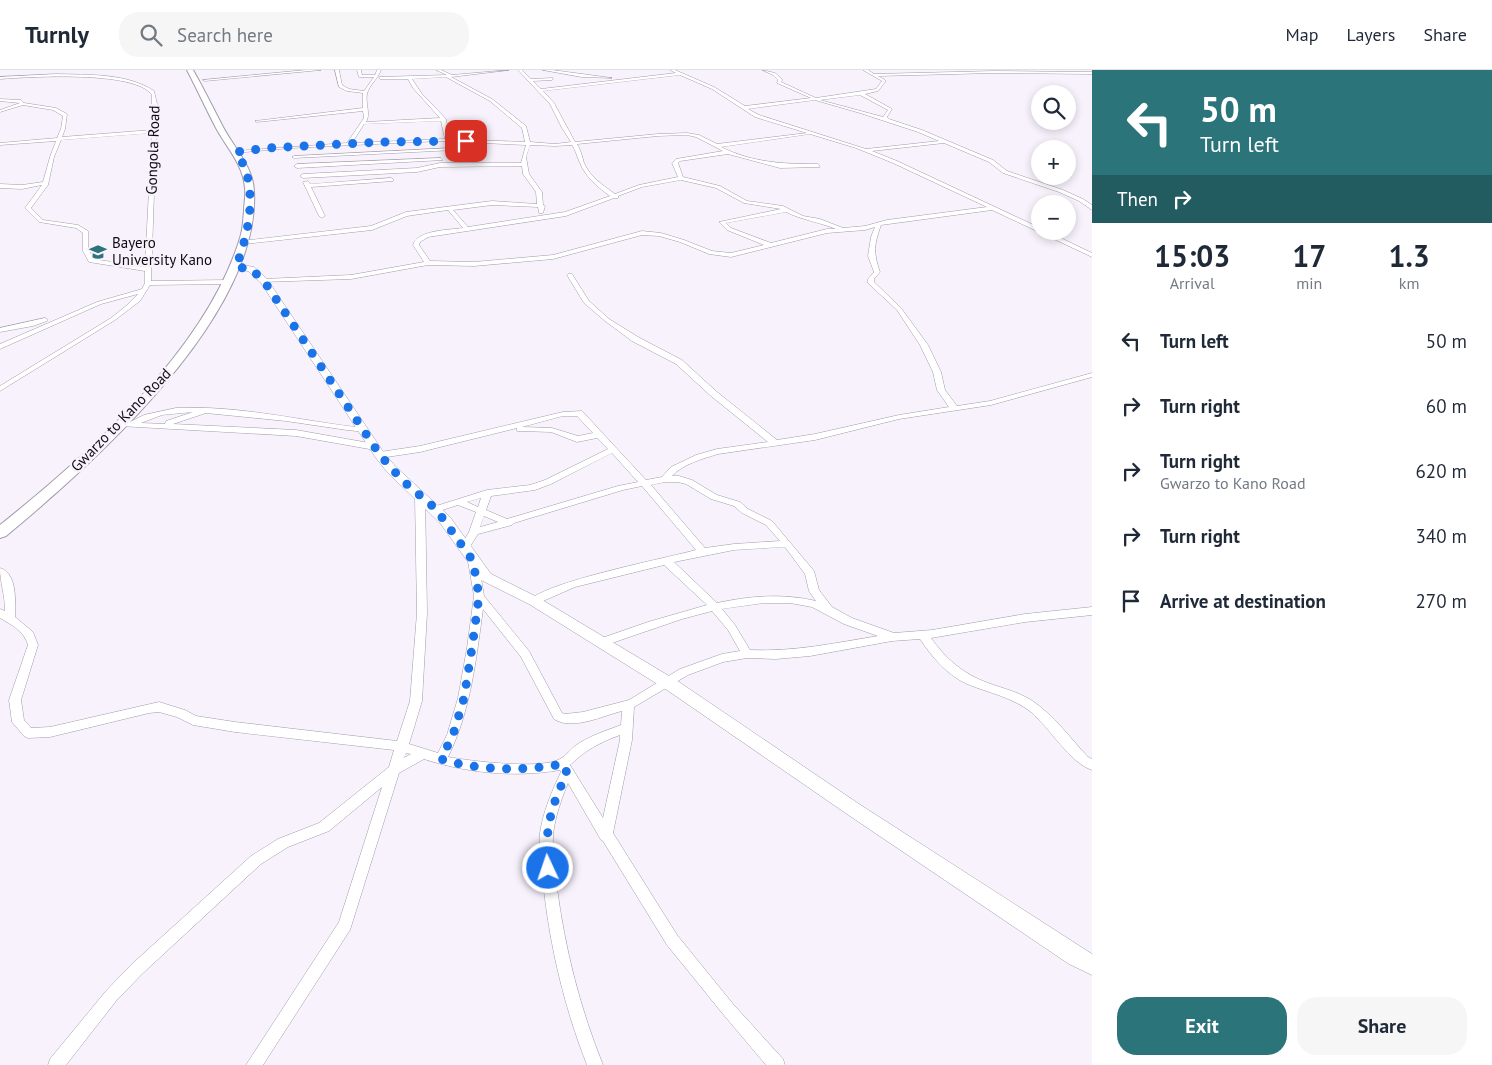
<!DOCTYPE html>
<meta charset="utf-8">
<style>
body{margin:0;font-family:"PT Sans",sans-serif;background:#f6f6f7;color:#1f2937;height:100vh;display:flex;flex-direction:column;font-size:19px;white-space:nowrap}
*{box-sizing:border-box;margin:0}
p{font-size:16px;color:#747a83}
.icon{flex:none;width:28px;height:28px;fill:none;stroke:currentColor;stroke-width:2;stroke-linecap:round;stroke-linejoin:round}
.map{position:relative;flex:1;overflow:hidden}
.side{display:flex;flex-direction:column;background:#fff;width:400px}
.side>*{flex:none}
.guide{background:#2b747a;color:#fff;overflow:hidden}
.buttons{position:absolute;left:1031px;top:15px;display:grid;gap:10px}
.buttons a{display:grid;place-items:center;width:45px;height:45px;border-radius:50%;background:#fff;box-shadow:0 2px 8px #0003;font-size:25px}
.pin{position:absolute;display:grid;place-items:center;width:42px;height:42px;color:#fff;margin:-21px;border-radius:10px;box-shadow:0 2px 8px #0006}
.me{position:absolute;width:55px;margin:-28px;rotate:357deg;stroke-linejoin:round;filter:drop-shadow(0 0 4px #0008)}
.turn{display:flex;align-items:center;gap:18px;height:105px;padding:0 25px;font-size:22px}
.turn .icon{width:65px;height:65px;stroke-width:2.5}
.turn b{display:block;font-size:35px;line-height:42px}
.then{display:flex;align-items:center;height:48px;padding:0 25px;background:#0003;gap:10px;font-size:19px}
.eta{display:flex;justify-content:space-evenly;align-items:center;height:85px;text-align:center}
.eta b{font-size:30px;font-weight:600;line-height:35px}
.cta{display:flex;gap:10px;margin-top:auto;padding:10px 25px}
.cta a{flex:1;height:58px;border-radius:20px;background:#2b747a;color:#fff;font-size:20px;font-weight:600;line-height:58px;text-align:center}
.cta a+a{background:#f6f6f7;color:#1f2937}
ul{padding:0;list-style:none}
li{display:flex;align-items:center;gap:15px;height:65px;padding:0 25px}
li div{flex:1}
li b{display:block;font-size:19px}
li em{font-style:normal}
header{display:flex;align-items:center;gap:30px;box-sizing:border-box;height:70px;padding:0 25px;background:#fff;border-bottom:1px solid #e0e1e3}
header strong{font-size:24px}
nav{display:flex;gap:28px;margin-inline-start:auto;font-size:18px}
.search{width:350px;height:45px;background:#f6f6f7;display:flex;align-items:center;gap:12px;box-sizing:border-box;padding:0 18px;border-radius:20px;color:#747a83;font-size:19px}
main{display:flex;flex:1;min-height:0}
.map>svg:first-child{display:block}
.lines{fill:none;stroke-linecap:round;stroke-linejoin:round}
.street-casing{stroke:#a29aaa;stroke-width:1}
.secondary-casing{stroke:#a29aaa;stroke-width:1}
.primary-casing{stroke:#a29aaa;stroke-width:2}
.street{fill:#fff;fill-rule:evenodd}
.secondary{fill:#fff;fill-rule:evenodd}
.primary{fill:#fff;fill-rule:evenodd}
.route{stroke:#1a73e8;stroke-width:9;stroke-dasharray:0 16.2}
.labels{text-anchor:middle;stroke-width:5;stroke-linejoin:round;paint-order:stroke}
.far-street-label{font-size:15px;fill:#0f0c12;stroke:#f8f2fd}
.far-poi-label{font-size:15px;fill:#0f0c12;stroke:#f8f2fd;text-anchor:start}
</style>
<header>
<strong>Turnly</strong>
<div class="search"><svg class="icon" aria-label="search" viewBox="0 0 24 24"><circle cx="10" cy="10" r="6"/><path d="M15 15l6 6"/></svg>Search here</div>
<nav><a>Map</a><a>Layers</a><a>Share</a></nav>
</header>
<main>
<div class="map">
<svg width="1092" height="995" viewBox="0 0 1092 995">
<rect width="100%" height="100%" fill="#f8f2fd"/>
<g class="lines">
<!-- street casing -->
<g class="street-casing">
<path id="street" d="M306,0H321L205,11L203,10Z
M335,0H339L342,15L349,19L364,21L374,7H359L357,0H361L362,5H375L377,0H381C378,9 369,15 367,24C365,33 371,44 366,52L440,48L413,18L408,9H380L379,7L447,5L436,0H441L452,5L509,0L451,7L492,29L526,56L530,72L555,74L571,72L562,58L550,34L518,0H522L531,9L553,8L552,10L533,11L541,19L676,3L670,0H675L714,17L745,36L811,28L777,13L778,10L773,5L762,0L775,3L783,10L781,12L816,28L876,19L882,11L863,0H868L874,4L994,1L1092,2V4L994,3L878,6L885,10V12L878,21L865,24L892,39L887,47L889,49L922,60L993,90L1007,101L1063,120L1083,129L1092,135V140L1079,131L1059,122L1003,103L989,92L944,73L872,81L897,91L1040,158V161H1046L1092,183V187L1090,186L992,140L881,155C874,175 873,182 880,202L874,209V212L901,238L928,275L941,302L945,320L957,336L990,331L1092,303V307L991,335L899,349L815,370L718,384C702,389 683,394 672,406H679L692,410L717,425L740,432L748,439L772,451L814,501L819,520L832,537L852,548L894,563L932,560L1025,544L1092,537V545L1025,552L931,568C946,589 963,604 988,613C1002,618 1018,622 1031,630C1054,645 1070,668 1088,687L1092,689V700C1070,693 1050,658 1031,642C1012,627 989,623 967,614C947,605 932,587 920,569L892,571L810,586L776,589L747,588L723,592L688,605L634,637L632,670L613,763L677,865L733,934L783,989L785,995H766L723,944L667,875L603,771L601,770L568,713C561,730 555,747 553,765C552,782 555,800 557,818C565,879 580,938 603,995H587C565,939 551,881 544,821C542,802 538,782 540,763C543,742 552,721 561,702L560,700C515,708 467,703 424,689L399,703L350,860L263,995H246L339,852L382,717L329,761L288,777L261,794L142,904L116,931L66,995H48L50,989L106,921L132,894L251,786L278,769L319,753L389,697L394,680L235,662L193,655L177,647L159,642L149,643L50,667L28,668L24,666L12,652L9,630L28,575C24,561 12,555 0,548V539L5,541C5,524 0,513 0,498C18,504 15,532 15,547L33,562L38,575L21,630L24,650L31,658L50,657L159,632L185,640L196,646L235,652L397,671L410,631L417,543L415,426L417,424H423L425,426L427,543L422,631L409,674L438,683L447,665L458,628L467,578L474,526L468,491L469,489L473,488L478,491L484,526L529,581L562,643L565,644L583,642L629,630L680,599L722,584L740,581L728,560L712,541L682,549L603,576L599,575L598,572L599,569L648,552L707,535L664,495L575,517L534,535L529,531C544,512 667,488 696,480L642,416L623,420L514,453L512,455L478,464L467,481L464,482L459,479L469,462L476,442L458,435L436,442L431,439L433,437L487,420L530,415L545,410L608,379L597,368L577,372L551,362L520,361H517V358L420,382L380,388L376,385L380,382L420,376L563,342L582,341L646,410L662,407L671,397L696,385L717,379L768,372L711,326L676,294L632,271L605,251L584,233L567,205L568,204H572L589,231L609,249L638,267L682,290L717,322L777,370L815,364L899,345L949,337L937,320L933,302L920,275L897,240L868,213V209L874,202L868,186L871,167L875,157L865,160L827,163L731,187L709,184L680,172L659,166L642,165L553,189L474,196L428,195L351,209L262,212L261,211L264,209L351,205L424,192L413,175C417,160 449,160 463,158L448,140L407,146L372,160L244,174L242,173V171L371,156L406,142L492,131L537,134L536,122L523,104L522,96L440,97L417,102L303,108L300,106L303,104L417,98L440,93H521L526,75L439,71L291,78L234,83L236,81L347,73L364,48L363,41L257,52L255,51L363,38V23L347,21L339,17ZM680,5L712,19L755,47L807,63L717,74L699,65L687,63L658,64L575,72L554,33L543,21ZM446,7L490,31L522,58L525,72L449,69L446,49L422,24L412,9ZM860,25L888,40L883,47L820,30ZM815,30L860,43L918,62L939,71L866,79L759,45L748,39ZM441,51L445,69L352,73L364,54ZM810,64L856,78L893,93L987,137L887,150L865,156L843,158L820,149L803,146L783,136L747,131L720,116L683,107L678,93L680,91L728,84L780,98L820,97L818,94C784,94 753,93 721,77ZM687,65L696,67L723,81L676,89L672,93L678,107L639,115L615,124C603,115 590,107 584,93C582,86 581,81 577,74L658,66ZM530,75L555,76L572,75C576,81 577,87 580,93C586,108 598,117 610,126L565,142L468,157L453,140L492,135L538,137L539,143H543L545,136L543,135L542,122L529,104L526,87ZM681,110L716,118L744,133L781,139L719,152L727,160L764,175L731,183L712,181L684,170L661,163L642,161L553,185L474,192L430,191L419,175L420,172L428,167L566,146L614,128H618V126L642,117ZM786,142C802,150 819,152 836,159H827L771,173L731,158L726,153ZM563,346H577L593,363L578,366L552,358L522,357ZM612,383L638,412L618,416L507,449L486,440L491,426L535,420L551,414ZM665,412H678L686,414L711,429L734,436L742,443L766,455L780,471L734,474L705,478L651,415ZM481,428L478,437L467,432ZM484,446L498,452L480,457ZM785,477L805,504L809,521L816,531C782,523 750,526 717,533L674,492L734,480ZM764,533H790L812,537L844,554L878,566C835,573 794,582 750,580L735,555L722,539ZM483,539L521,587L554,649C572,661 602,646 622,641L621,655C605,661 589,666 575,676C570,680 566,686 560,689C542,700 470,691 448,687C471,640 476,590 483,539ZM620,665V670L603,748L570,695C587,679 599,673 620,665ZM406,683L411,684L404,688Z
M543,0H552L612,8L582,7Z
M56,4C89,5 127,3 154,21L157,34L151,211L228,210L231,212L228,214L150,215L140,231L115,250L0,321V316L111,248L126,236L138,224L101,234L0,279V274L97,232L142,219L145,213V201L89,192L83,181V163L76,158L39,152L25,138L42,115L22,119L0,118V114L22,115L43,112L50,87L56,71L0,75V73L57,68L61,59L63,46L53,40L23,35L0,42V40L20,33L0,31V29L21,30L24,33L56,38L67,44L65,59L62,67L152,60V25C135,0 29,7 0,9V7ZM152,63L145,197L93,189L88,177V161L78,155L43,150L31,138L48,115L54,87L61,70Z
M453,78L455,80L294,88L292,87L294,86Z
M441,88L443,90L297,98L294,96L297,94Z
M391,108L393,109V111L311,117L325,146L322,148L319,146L303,112L308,111L310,114Z
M45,248L47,249V251L33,256L0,262V258Z
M176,338C239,335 301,351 363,358L367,360L366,362L347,360L286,351L206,343L173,354L296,360L375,374L379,377L375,380L296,366L120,356L116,354L120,352H130L144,345ZM193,342L166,351L165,354L141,353L162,345Z"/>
</g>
<!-- secondary casing -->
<g class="secondary-casing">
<path id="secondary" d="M236,194L254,197L267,209L384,383L395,396L450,447L491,504L539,528L679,612L859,734L1092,884V905L1069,894L847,744L667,620L529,534L481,510L440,453L387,402L376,388L261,213L248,201L233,199V195Z"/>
</g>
<!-- primary casing -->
<g class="primary-casing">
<path id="primary" d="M187,0H193C204,19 213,38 223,57C234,78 253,96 254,121C261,245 94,393 6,466L0,468V455C89,384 206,280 240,168C243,159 243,150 244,141C244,134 246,126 245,118C243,94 227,78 216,58C206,39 197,19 187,0Z"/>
</g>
<!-- street -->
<use href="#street" class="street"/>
<!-- secondary -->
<use href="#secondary" class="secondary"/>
<!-- primary -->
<use href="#primary" class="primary"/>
</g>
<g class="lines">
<!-- route -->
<path class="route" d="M466,71L381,72L267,78L236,82C260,115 249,162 236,197L251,199L264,211L380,385L402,410L436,439L473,491L479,526L472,578L464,628L453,665L441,689C479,701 524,701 563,694L567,703C551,736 544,761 548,798"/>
</g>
<!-- icons -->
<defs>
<g id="university-bare" transform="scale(1.35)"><path d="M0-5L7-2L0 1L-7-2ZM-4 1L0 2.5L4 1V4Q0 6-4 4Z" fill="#2b747a" stroke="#f8f2fd" stroke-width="2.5" paint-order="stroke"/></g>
</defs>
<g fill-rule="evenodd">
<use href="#university-bare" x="98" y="182"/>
</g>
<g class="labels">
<!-- far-street labels -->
<g class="far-street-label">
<text transform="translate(153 80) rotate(-88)" y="5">Gongola Road</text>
<text transform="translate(121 350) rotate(-46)" y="5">Gwarzo to Kano Road</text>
</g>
<!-- far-poi labels -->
<g class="far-poi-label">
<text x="112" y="178">Bayero<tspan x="112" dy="17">University Kano</tspan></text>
</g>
</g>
</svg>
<div class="buttons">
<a><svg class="icon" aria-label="search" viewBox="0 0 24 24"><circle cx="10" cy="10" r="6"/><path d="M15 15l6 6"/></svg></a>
<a>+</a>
<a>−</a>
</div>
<div class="pin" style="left:466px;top:71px;background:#d93025"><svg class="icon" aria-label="arrive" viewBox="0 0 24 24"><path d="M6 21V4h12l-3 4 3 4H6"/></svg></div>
<svg class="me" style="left:548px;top:798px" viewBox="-20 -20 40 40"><circle r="17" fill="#1a73e8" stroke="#fff" stroke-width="3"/><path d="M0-11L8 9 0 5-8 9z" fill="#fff"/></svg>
</div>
<section class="side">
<div class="guide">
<div class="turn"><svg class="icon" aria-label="left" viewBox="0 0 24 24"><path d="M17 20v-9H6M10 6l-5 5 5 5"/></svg><div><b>50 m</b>Turn left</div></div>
<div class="then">Then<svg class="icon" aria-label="right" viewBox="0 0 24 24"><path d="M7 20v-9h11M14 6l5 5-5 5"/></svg></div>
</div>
<div class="eta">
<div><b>15:03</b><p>Arrival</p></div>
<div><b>17</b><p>min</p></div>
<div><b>1.3</b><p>km</p></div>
</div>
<ul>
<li><svg class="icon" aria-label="left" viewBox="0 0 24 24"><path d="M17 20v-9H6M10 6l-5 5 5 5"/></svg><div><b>Turn left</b></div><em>50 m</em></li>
<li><svg class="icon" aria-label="right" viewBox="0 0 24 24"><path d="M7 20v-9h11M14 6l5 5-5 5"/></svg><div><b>Turn right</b></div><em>60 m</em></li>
<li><svg class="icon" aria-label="right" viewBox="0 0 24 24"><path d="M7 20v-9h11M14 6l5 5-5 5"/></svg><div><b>Turn right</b><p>Gwarzo to Kano Road</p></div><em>620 m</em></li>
<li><svg class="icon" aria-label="right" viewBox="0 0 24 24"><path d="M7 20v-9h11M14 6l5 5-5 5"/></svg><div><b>Turn right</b></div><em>340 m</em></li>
<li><svg class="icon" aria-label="arrive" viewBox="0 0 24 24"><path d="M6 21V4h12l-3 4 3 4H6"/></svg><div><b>Arrive at destination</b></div><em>270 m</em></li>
</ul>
<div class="cta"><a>Exit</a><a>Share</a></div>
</section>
</main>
